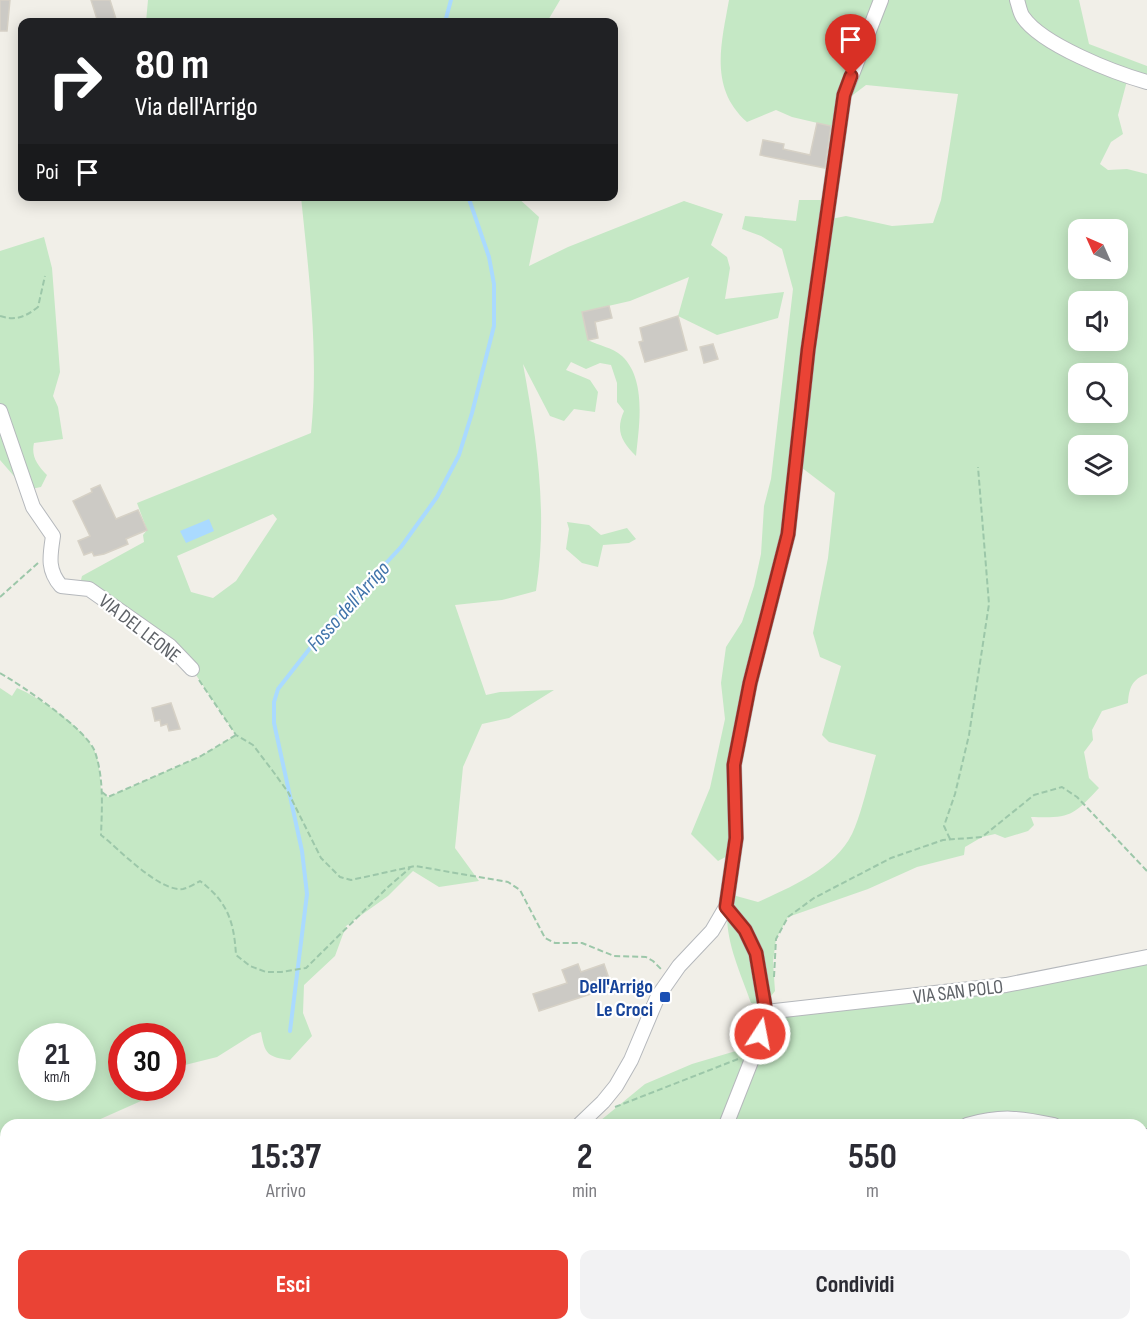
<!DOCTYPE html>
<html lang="it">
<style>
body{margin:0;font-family:"Sofia Sans Condensed",sans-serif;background:#f2f2f3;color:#2b2b33;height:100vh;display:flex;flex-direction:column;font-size:22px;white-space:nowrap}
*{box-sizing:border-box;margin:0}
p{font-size:20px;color:#7c7c81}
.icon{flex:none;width:33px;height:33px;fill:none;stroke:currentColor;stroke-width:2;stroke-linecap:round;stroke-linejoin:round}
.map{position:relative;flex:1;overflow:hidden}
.sheet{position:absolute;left:0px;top:1119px;width:1148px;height:212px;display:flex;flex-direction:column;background:#fff;border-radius:18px 18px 0 0;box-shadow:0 3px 15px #0003}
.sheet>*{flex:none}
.guide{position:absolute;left:18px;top:18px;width:600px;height:183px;border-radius:12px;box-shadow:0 3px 15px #0003;background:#202124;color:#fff;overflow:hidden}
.needle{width:39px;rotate:315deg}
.tools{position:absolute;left:1068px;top:219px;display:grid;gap:12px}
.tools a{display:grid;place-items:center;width:60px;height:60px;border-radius:12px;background:#fff;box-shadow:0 3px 15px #0003;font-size:30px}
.speed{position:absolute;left:18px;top:1023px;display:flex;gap:12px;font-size:30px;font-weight:700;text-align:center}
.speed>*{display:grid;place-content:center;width:78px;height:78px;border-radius:50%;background:#fff;box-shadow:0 3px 15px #0003;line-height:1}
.speed small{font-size:15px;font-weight:400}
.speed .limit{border:9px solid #d22;background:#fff;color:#111}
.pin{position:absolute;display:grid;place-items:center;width:51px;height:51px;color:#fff;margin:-62px -26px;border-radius:50% 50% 50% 0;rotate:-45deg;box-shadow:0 0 6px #0007}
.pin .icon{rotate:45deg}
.me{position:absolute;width:66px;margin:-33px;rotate:11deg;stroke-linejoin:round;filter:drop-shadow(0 0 4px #0008)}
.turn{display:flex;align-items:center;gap:21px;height:126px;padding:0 18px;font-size:27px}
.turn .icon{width:78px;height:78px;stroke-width:2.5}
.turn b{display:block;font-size:42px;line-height:51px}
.then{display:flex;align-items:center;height:57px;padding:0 18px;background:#0003;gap:12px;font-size:22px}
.eta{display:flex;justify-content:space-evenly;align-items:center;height:102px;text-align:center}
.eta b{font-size:36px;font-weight:700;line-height:42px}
.button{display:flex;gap:12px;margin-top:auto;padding:12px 18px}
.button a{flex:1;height:69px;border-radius:12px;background:#ea4335;color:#fff;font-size:24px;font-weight:700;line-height:69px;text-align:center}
.button a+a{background:#f2f2f3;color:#2b2b33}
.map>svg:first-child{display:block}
.green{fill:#c5e8c5;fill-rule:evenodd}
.water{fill:#aadaff}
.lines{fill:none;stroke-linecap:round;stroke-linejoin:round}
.stream{stroke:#aadaff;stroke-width:4}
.building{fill:#cccac5;stroke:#d6d1c6;stroke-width:1.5}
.street-casing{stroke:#b5b8bc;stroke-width:16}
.path{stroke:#9cc7a9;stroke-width:2;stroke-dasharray:6 3;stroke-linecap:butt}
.street{stroke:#fff;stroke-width:14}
.route-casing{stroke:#982c22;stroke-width:15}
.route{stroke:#ea4335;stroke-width:10}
.transit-dot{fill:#1a4fb4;stroke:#fff;stroke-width:2}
.labels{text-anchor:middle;stroke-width:4.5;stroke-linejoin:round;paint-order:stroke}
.street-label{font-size:20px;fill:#5f6368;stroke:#fff}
.transit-label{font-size:20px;font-weight:bold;fill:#164399;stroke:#fff;text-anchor:end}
.water-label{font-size:21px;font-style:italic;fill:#4174aa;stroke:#fff}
</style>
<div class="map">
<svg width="1147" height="1330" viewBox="0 0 1147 1330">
<rect width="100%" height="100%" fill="#f1efe8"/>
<!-- green -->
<path class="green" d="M148,0H560L547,22H146Z
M729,0H1079L1089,44L1147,66V82L1128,77L1118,115L1123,134L1111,142L1100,164L1108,170L1127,169L1147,174V674C1132,679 1129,688 1128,703L1102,711L1092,730L1093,740L1084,752L1089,778L1099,788C1072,817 1070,818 1031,817L1034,825L1028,831L1005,838L995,834L982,837L965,847L964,855L917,867L868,889L788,917L776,939L773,962L775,991L765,1004L751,1003C738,966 721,933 729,894L758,902C793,886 841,866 855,827C864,804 869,779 876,755L829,742L822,735L841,666L820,657L813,633L828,558L835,493L793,461L787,520L751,670L727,785L731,800V854L718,861L691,834L710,788L725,719L721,683L726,647L742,622L754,586L761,554L764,506L771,479L793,289L782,249L761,236L742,229L745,216L796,221L799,200H829L826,220L846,216L892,226L933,223L941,200L958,94L866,85L849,98L839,128L792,117L776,110L747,122C709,88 721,45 729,0ZM1078,230H1118V268H1078ZM1078,302H1118V340H1078ZM1078,374H1118V412H1078ZM1078,446H1118V484H1078Z
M301,197H517L539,217L529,266L568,247L684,201L723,214L711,245L727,257L730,268L725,299L784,292L778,318L717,335L678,316L689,277L630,301L582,312L588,340C599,346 612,347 622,356C647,380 639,426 636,456C622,442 615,431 624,411L617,402V383L611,365L600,363L586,369L571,362L566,370L590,380L598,392L595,412L574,409L564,421L550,416L523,364C537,440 548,514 536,591L502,600L455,605L486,695L500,692L554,690L509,718L482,724L463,767L455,848L479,881L439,887L413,871L388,896L346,926L335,956L304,985L303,1013L312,1036L290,1060C267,1057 265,1054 261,1032L252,1035L217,1057L173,1068L172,1036H122V1088H151L141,1101L87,1125H6V1204L0,1201V688L12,696L17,688C39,697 84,728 94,750C100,762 100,778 101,792L108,797L201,756L236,735L192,669L79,588L82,576L144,542L143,535L147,530L137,503L311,433C319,354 309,275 301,197ZM273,514L277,519L236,581L213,598L191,592L177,556ZM32,1036H82V1088H32Z
M44,237L52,268L60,372L53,396L58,407L63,439L34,443C31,456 37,465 47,475L41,487L26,490L0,460V251Z
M567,522L589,525L601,535L627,528L636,539L629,543L603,545L598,567L582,563L566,549L569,529Z
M1147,957V1148L1142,1149V1125H595L645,1084L692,1064L746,1048L756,1017L766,1012L804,1008Z
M1147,1187V1330H366L370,1324H1142V1188Z"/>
<!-- water -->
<path class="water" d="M209,519L214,531L186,543L180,531Z"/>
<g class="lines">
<!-- stream -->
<path class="stream" d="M445,22L451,0
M290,1031L307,894L302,851L274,723V702L278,689L325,629L401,547L437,497L459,455L472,413L494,326V284L489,257L468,196
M912,1330L915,1324"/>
</g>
<!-- building -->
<path class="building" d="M0,0H10L7,31H0Z
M91,0H110L116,19L100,22L99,19H97Z
M817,123L831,126L825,168L760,155L763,140L784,144L783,149L810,155Z
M609,306L612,318L595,322L598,338L588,340L582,312Z
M678,316L687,350L645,362L639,342L643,341L640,328Z
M713,344L718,359L704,363L700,347Z
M100,485L116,519L138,510L147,530L126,539L128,544L104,554L94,556L92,552L84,555L78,541L90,536L73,501L92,492L91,489Z
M171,703L180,729L169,731L167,724L161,726L160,720L155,721L152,708Z
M578,964L581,972L604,964L612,987L539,1011L533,994L567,983L562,970Z"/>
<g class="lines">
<!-- street casing -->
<g class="street-casing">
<path id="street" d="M1017,0C1019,6 1020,13 1023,17C1042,45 1115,73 1147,82
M0,411L33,507L53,536C50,556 47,570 61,586L89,589L170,646L192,669
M726,907L745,930L756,953L766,1012L752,1059L726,1125
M766,1012L1006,985L1147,957
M579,1125L603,1102L616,1086L631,1060L658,996L679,966L712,931L726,907L736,838L734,765L750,683L788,534L808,350L844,95L881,0
M967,1125C1002,1115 1019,1118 1054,1125
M1142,1136H1147
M734,1324L740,1330
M386,1330L391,1324"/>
</g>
<!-- path -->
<path class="path" d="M0,316C16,321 25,317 38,307L45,276
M0,597L38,563
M0,673C21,685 88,730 95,752C104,778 102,808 101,835C119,849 159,892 183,889C188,888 195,884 200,881C228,902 234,922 236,955L250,966L266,972H281L306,968L388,887L410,868
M199,680L236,735L253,745L272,770L288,792L321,858L340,877L351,880L415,866L508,882L520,890L545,938L555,943H582L614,956L646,957L653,961L662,970
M102,792L108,797L201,756L236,735
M950,839L944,826L955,794L969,735L989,604L978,467
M774,977L776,939L788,917L814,898L891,858L943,840L982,837L1034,795L1062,787L1077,797L1147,871
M615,1107L738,1059
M600,1125L604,1118
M413,1330L420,1324"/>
<!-- street -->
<use href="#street" class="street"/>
</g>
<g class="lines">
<!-- route casing -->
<g class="route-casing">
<path id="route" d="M760,1034L766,1012L756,953L745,930L726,907L736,838L734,765L750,683L788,534L808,350L844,95L851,76"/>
</g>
<!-- route -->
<use href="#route" class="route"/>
</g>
<!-- markers -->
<rect class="transit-dot" x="659" y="991" width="12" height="12" rx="3"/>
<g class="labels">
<!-- street labels -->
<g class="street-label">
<text transform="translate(140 628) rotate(38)" y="7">VIA DEL LEONE</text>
<text transform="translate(958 991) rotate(-7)" y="7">VIA SAN POLO</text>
</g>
<!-- transit labels -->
<g class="transit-label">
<text x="653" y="993">Dell'Arrigo<tspan x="653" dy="23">Le Croci</tspan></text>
</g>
<!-- water labels -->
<g class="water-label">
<text transform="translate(348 606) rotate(-48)" y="7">Fosso dell'Arrigo</text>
</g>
</g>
</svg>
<div class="tools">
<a><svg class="needle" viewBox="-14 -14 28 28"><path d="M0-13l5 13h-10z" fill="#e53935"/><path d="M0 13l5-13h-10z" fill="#7c7c81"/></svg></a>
<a><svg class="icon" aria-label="sound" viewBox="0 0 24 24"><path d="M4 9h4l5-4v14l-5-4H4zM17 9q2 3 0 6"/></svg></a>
<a><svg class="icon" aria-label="search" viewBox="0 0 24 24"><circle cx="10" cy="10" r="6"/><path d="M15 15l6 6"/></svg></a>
<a><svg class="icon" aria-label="layers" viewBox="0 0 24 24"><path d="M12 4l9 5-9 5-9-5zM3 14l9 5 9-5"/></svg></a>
</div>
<div class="speed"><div>21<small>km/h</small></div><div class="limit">30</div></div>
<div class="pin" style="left:851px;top:76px;background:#d93025"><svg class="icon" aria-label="arrive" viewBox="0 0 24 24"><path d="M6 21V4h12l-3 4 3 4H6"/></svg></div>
<svg class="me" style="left:760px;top:1034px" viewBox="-20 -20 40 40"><circle r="17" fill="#ea4335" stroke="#fff" stroke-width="3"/><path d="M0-11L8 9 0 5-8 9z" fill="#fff"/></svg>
<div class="guide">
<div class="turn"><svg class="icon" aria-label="right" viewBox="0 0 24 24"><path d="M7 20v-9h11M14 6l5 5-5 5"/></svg><div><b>80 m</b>Via dell'Arrigo</div></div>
<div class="then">Poi<svg class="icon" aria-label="arrive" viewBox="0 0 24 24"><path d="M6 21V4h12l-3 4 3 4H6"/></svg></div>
</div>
<section class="sheet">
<div class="eta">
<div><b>15:37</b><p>Arrivo</p></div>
<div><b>2</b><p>min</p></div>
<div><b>550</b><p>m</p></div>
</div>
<div class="button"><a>Esci</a><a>Condividi</a></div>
</section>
</div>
